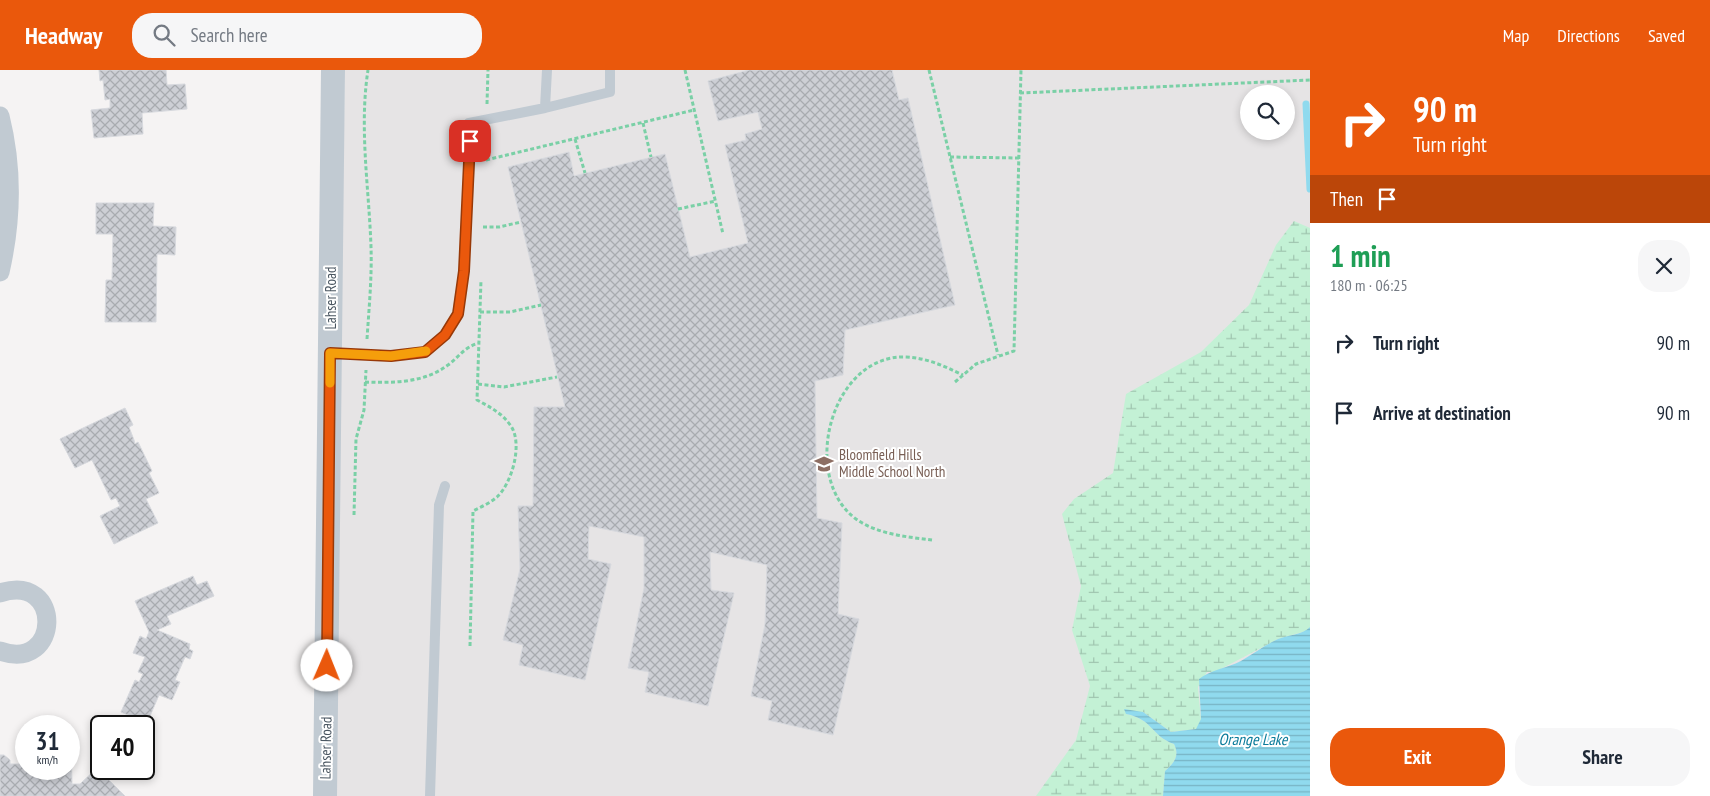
<!DOCTYPE html>
<meta charset="utf-8">
<style>
body{margin:0;font-family:"PT Sans Narrow",sans-serif;background:#f6f6f7;color:#1f2937;height:100vh;display:flex;flex-direction:column;font-size:19px;white-space:nowrap}
*{box-sizing:border-box;margin:0}
p{font-size:16px;color:#747a83}
.icon{flex:none;width:28px;height:28px;fill:none;stroke:currentColor;stroke-width:2;stroke-linecap:round;stroke-linejoin:round}
.map{position:relative;flex:1;overflow:hidden}
.side{display:flex;flex-direction:column;background:#fff;width:400px}
.side>*{flex:none}
.top-card{background:#ea580c;color:#fff;overflow:hidden}
.controls{position:absolute;left:1240px;top:15px;display:grid;gap:10px}
.controls a{display:grid;place-items:center;width:55px;height:55px;border-radius:50%;background:#fff;box-shadow:0 2px 8px #0003;font-size:25px}
.speed{position:absolute;left:15px;top:645px;display:flex;gap:10px;font-size:25px;font-weight:700;text-align:center}
.speed>*{display:grid;place-content:center;width:65px;height:65px;border-radius:50%;background:#fff;box-shadow:0 2px 8px #0003;line-height:1}
.speed small{font-size:12px;font-weight:400}
.speed .limit{border:2px solid #111;border-radius:8px;background:#fff;color:#111}
.pin{position:absolute;display:grid;place-items:center;width:42px;height:42px;color:#fff;margin:-21px;border-radius:10px;box-shadow:0 2px 8px #0006}
.me{position:absolute;width:55px;margin:-28px;rotate:1deg;stroke-linejoin:round;filter:drop-shadow(0 0 4px #0008)}
.turn{display:flex;align-items:center;gap:18px;height:105px;padding:0 20px;font-size:22px}
.turn .icon{width:65px;height:65px;stroke-width:2.5}
.turn b{display:block;font-size:35px;line-height:42px}
.then{display:flex;align-items:center;height:48px;padding:0 20px;background:#0003;gap:10px;font-size:19px}
.round{display:grid;place-items:center;flex:none;width:52px;height:52px;border-radius:20px;background:#f6f6f7}
.overview{display:flex;align-items:center;justify-content:space-between;height:85px;padding:0 20px}
h1{font-size:30px;font-weight:700;line-height:38px;color:#1e9e55}
.cta{display:flex;gap:10px;margin-top:auto;padding:10px 20px}
.cta a{flex:1;height:58px;border-radius:20px;background:#ea580c;color:#fff;font-size:20px;font-weight:700;line-height:58px;text-align:center}
.cta a+a{background:#f6f6f7;color:#1f2937}
ul{padding:0;list-style:none}
li{display:flex;align-items:center;gap:15px;height:70px;padding:0 20px}
li div{flex:1}
li b{display:block;font-size:19px}
li em{font-style:normal}
header{display:flex;align-items:center;gap:30px;box-sizing:border-box;height:70px;padding:0 25px;background:#ea580c;color:#fff}
header strong{font-size:24px}
nav{display:flex;gap:28px;margin-inline-start:auto;font-size:18px}
.search{width:350px;height:45px;background:#f6f6f7;display:flex;align-items:center;gap:12px;box-sizing:border-box;padding:0 18px;border-radius:20px;color:#747a83;font-size:19px}
main{display:flex;flex:1;min-height:0}
.map>svg:first-child{display:block}
.education{fill:#e6e4e5;fill-rule:evenodd}
.wetland{fill:url(#wetland-marsh)}
.water{fill:url(#water-rules)}
.lines{fill:none;stroke-linecap:round;stroke-linejoin:round}
.stream{stroke:#90daee;stroke-width:7}
.building{fill:url(#building-cross-hatch);stroke:#d7d9de}
.path{stroke:#7ad0a6;stroke-width:3;stroke-dasharray:4 2.5;stroke-linecap:butt}
.service{stroke:#c1cad2;stroke-width:10}
.minor{stroke:#c1cad2;stroke-width:19}
.tertiary{stroke:#c1cad2;stroke-width:24}
.route-casing{stroke:#983908;stroke-width:12}
.route{stroke:#ea580c;stroke-width:9}
.slow{stroke:#f59e0b;stroke-width:9}
.labels{text-anchor:middle;stroke-width:4;stroke-linejoin:round;paint-order:stroke}
.street-label{font-size:15px;fill:#4a5661;stroke:#fff}
.education-label{font-size:15px;fill:#785e54;stroke:#fff;text-anchor:start}
.water-label{font-size:16px;font-style:italic;fill:#0c7c9b;stroke:#fff}
</style>
<header>
<strong>Headway</strong>
<div class="search"><svg class="icon" aria-label="search" viewBox="0 0 24 24"><circle cx="10" cy="10" r="6"/><path d="M15 15l6 6"/></svg>Search here</div>
<nav><a>Map</a><a>Directions</a><a>Saved</a></nav>
</header>
<main>
<div class="map">
<svg width="1310" height="726" viewBox="0 0 1310 726">
<defs>
<pattern id="wetland-marsh" width="20" height="14" patternUnits="userSpaceOnUse" patternTransform="scale(1.25)"><rect width="20" height="14" fill="#c3f1d5"/><path d="M1 5h8M5 5V1M11 12h8M15 12V8" fill="none" stroke="#a0c6b0"/></pattern>
<pattern id="water-rules" width="6" height="5" patternUnits="userSpaceOnUse" patternTransform="scale(1.25)"><rect width="6" height="5" fill="#90daee"/><path d="M0 2.5h6" fill="none" stroke="#78b4c4"/></pattern>
<pattern id="building-cross-hatch" width="8" height="8" patternUnits="userSpaceOnUse" patternTransform="scale(1.25)"><rect width="8" height="8" fill="#cdcfd5"/><path d="M0 0l8 8M0 8l8-8" fill="none" stroke="#a8abb0"/></pattern>
</defs>
<rect width="100%" height="100%" fill="#f5f3f3"/>
<!-- education -->
<path class="education" d="M345,0H1310V726H332ZM1249,24H1286V61H1249Z"/>
<!-- wetland -->
<path class="wetland" d="M1294,151L1310,158V557L1306,561L1278,569L1215,602H1207L1198,617L1201,650L1197,659L1171,662L1143,642L1126,644C1153,649 1151,666 1174,674C1180,686 1174,693 1165,701L1163,726H1036L1076,670L1090,616L1072,560L1081,516L1062,444L1074,429L1113,403L1126,324L1201,282L1249,235L1276,175Z"/>
<!-- water -->
<path class="water" d="M1310,557V726H1163L1165,701C1174,693 1180,686 1174,674C1151,666 1153,649 1126,644L1124,639L1143,642L1171,662L1196,659L1201,649L1199,609C1210,600 1227,598 1241,591C1253,584 1265,575 1278,569C1288,565 1302,565 1310,557Z"/>
<g class="lines">
<!-- stream -->
<path class="stream" d="M1306,34L1310,119"/>
</g>
<!-- building -->
<path class="building" d="M99,0H166L167,15L185,14L187,39L142,43L143,64L94,68L91,40L110,38V29L105,30L103,10L100,11Z
M749,0H892L899,30L908,28L955,235L845,260L843,305L815,311L817,448L842,453L838,544L859,549L833,665L768,650L772,631L751,626L765,554L767,495L710,482L711,520L734,523L708,636L645,622L649,602L628,598L644,518V467L589,456L588,489L611,494L585,610L519,595L523,575L503,570L520,499L518,436H533L534,337H565L508,97L569,82L574,106L665,84L690,187L748,173L725,75L746,70L745,64L762,59L758,42L718,51L708,11Z
M96,133H154L153,156L176,157L175,185L157,184L156,252H105L106,210H112L113,164H96Z
M125,338L133,355L129,357L134,370L135,374L138,372L152,401L149,403L159,423L146,429L158,453L114,474L100,446L120,436L116,428L111,430L92,390L75,398L60,369Z
M193,506L197,515L207,511L214,526L167,546L171,554L157,560L190,574L189,579L193,581L190,589L185,587L175,610L180,612L172,630L159,625L147,653L121,642L135,610L139,612L143,604L138,602L145,587L133,583L140,566L146,569L149,562L135,531Z
M69,665H71L72,714H80L97,698L125,726H0V685H4L10,690V694H26V699H69Z"/>
<g class="lines">
<!-- path -->
<path class="path" d="M685,0L723,164
M929,0L998,285
M1020,23L1310,10
M487,34L488,0
M643,53L651,87
M575,69L585,103
M950,87L1019,88
M486,90L694,40
M678,139L716,131
M483,157H499L521,152
M480,242H510L541,235
M367,269C369,238 372,207 371,177C369,118 359,58 368,0
M365,312C394,313 424,313 448,295C459,287 464,277 479,273
M955,312L976,294L1014,281L1021,0
M478,314L504,317L557,307
M354,445L356,369L364,340L366,300
M932,470C907,467 877,464 856,449C799,407 831,284 906,287C927,288 944,296 963,305
M470,576L473,441C481,437 490,433 497,427C512,413 523,374 511,356C502,343 490,337 477,330L481,210"/>
<!-- service -->
<path class="service" d="M545,38L610,22V0
M330,283L391,286L425,282L445,265L457,244L464,201L470,90L469,53L545,38L547,0
M430,726L439,435L445,416"/>
<!-- minor -->
<path class="minor" d="M0,46C13,98 12,150 0,202
M0,523C64,502 61,603 0,581"/>
<!-- tertiary -->
<path class="tertiary" d="M325,726L333,0"/>
</g>
<g class="lines">
<!-- route casing -->
<g class="route-casing">
<path id="route" d="M327,596L330,283L391,286L425,282L445,265L458,244L464,201L470,71"/>
</g>
<!-- route -->
<use href="#route" class="route"/>
<!-- slow -->
<path class="slow" d="M330,313V283L391,286L426,281"/>
</g>
<!-- icons -->
<defs>
<g id="school-bare" transform="scale(1.5)"><path d="M0-5L7-2L0 1L-7-2ZM-4 1L0 2.5L4 1V4Q0 6-4 4Z" fill="#8d6e63" stroke="#fff" stroke-width="2.5" paint-order="stroke"/></g>
</defs>
<g fill-rule="evenodd">
<use href="#school-bare" x="824" y="394"/>
</g>
<g class="labels">
<!-- street labels -->
<g class="street-label">
<text transform="translate(331 228) rotate(-90)" y="5">Lahser Road</text>
<text transform="translate(326 678) rotate(-89)" y="5">Lahser Road</text>
</g>
<!-- education labels -->
<g class="education-label">
<text x="839" y="390">Bloomfield Hills<tspan x="839" dy="17">Middle School North</tspan></text>
</g>
<!-- water labels -->
<g class="water-label">
<text x="1253" y="675">Orange Lake</text>
</g>
</g>
</svg>
<div class="controls">
<a><svg class="icon" aria-label="search" viewBox="0 0 24 24"><circle cx="10" cy="10" r="6"/><path d="M15 15l6 6"/></svg></a>
</div>
<div class="speed"><div>31<small>km/h</small></div><div class="limit">40</div></div>
<div class="pin" style="left:470px;top:71px;background:#d93025"><svg class="icon" aria-label="arrive" viewBox="0 0 24 24"><path d="M6 21V4h12l-3 4 3 4H6"/></svg></div>
<svg class="me" style="left:327px;top:596px" viewBox="-20 -20 40 40"><circle r="19" fill="#fff"/><path d="M0-13L10 11 0 6-10 11z" fill="#ea580c"/></svg>
</div>
<section class="side">
<div class="top-card">
<div class="turn"><svg class="icon" aria-label="right" viewBox="0 0 24 24"><path d="M7 20v-9h11M14 6l5 5-5 5"/></svg><div><b>90 m</b>Turn right</div></div>
<div class="then">Then<svg class="icon" aria-label="arrive" viewBox="0 0 24 24"><path d="M6 21V4h12l-3 4 3 4H6"/></svg></div>
</div>
<div class="overview"><div><h1>1 min</h1><p>180 m · 06:25</p></div><a class="round"><svg class="icon" aria-label="close" viewBox="0 0 24 24"><path d="M6 6l12 12M18 6L6 18"/></svg></a></div>
<ul>
<li><svg class="icon" aria-label="right" viewBox="0 0 24 24"><path d="M7 20v-9h11M14 6l5 5-5 5"/></svg><div><b>Turn right</b></div><em>90 m</em></li>
<li><svg class="icon" aria-label="arrive" viewBox="0 0 24 24"><path d="M6 21V4h12l-3 4 3 4H6"/></svg><div><b>Arrive at destination</b></div><em>90 m</em></li>
</ul>
<div class="cta"><a>Exit</a><a>Share</a></div>
</section>
</main>
